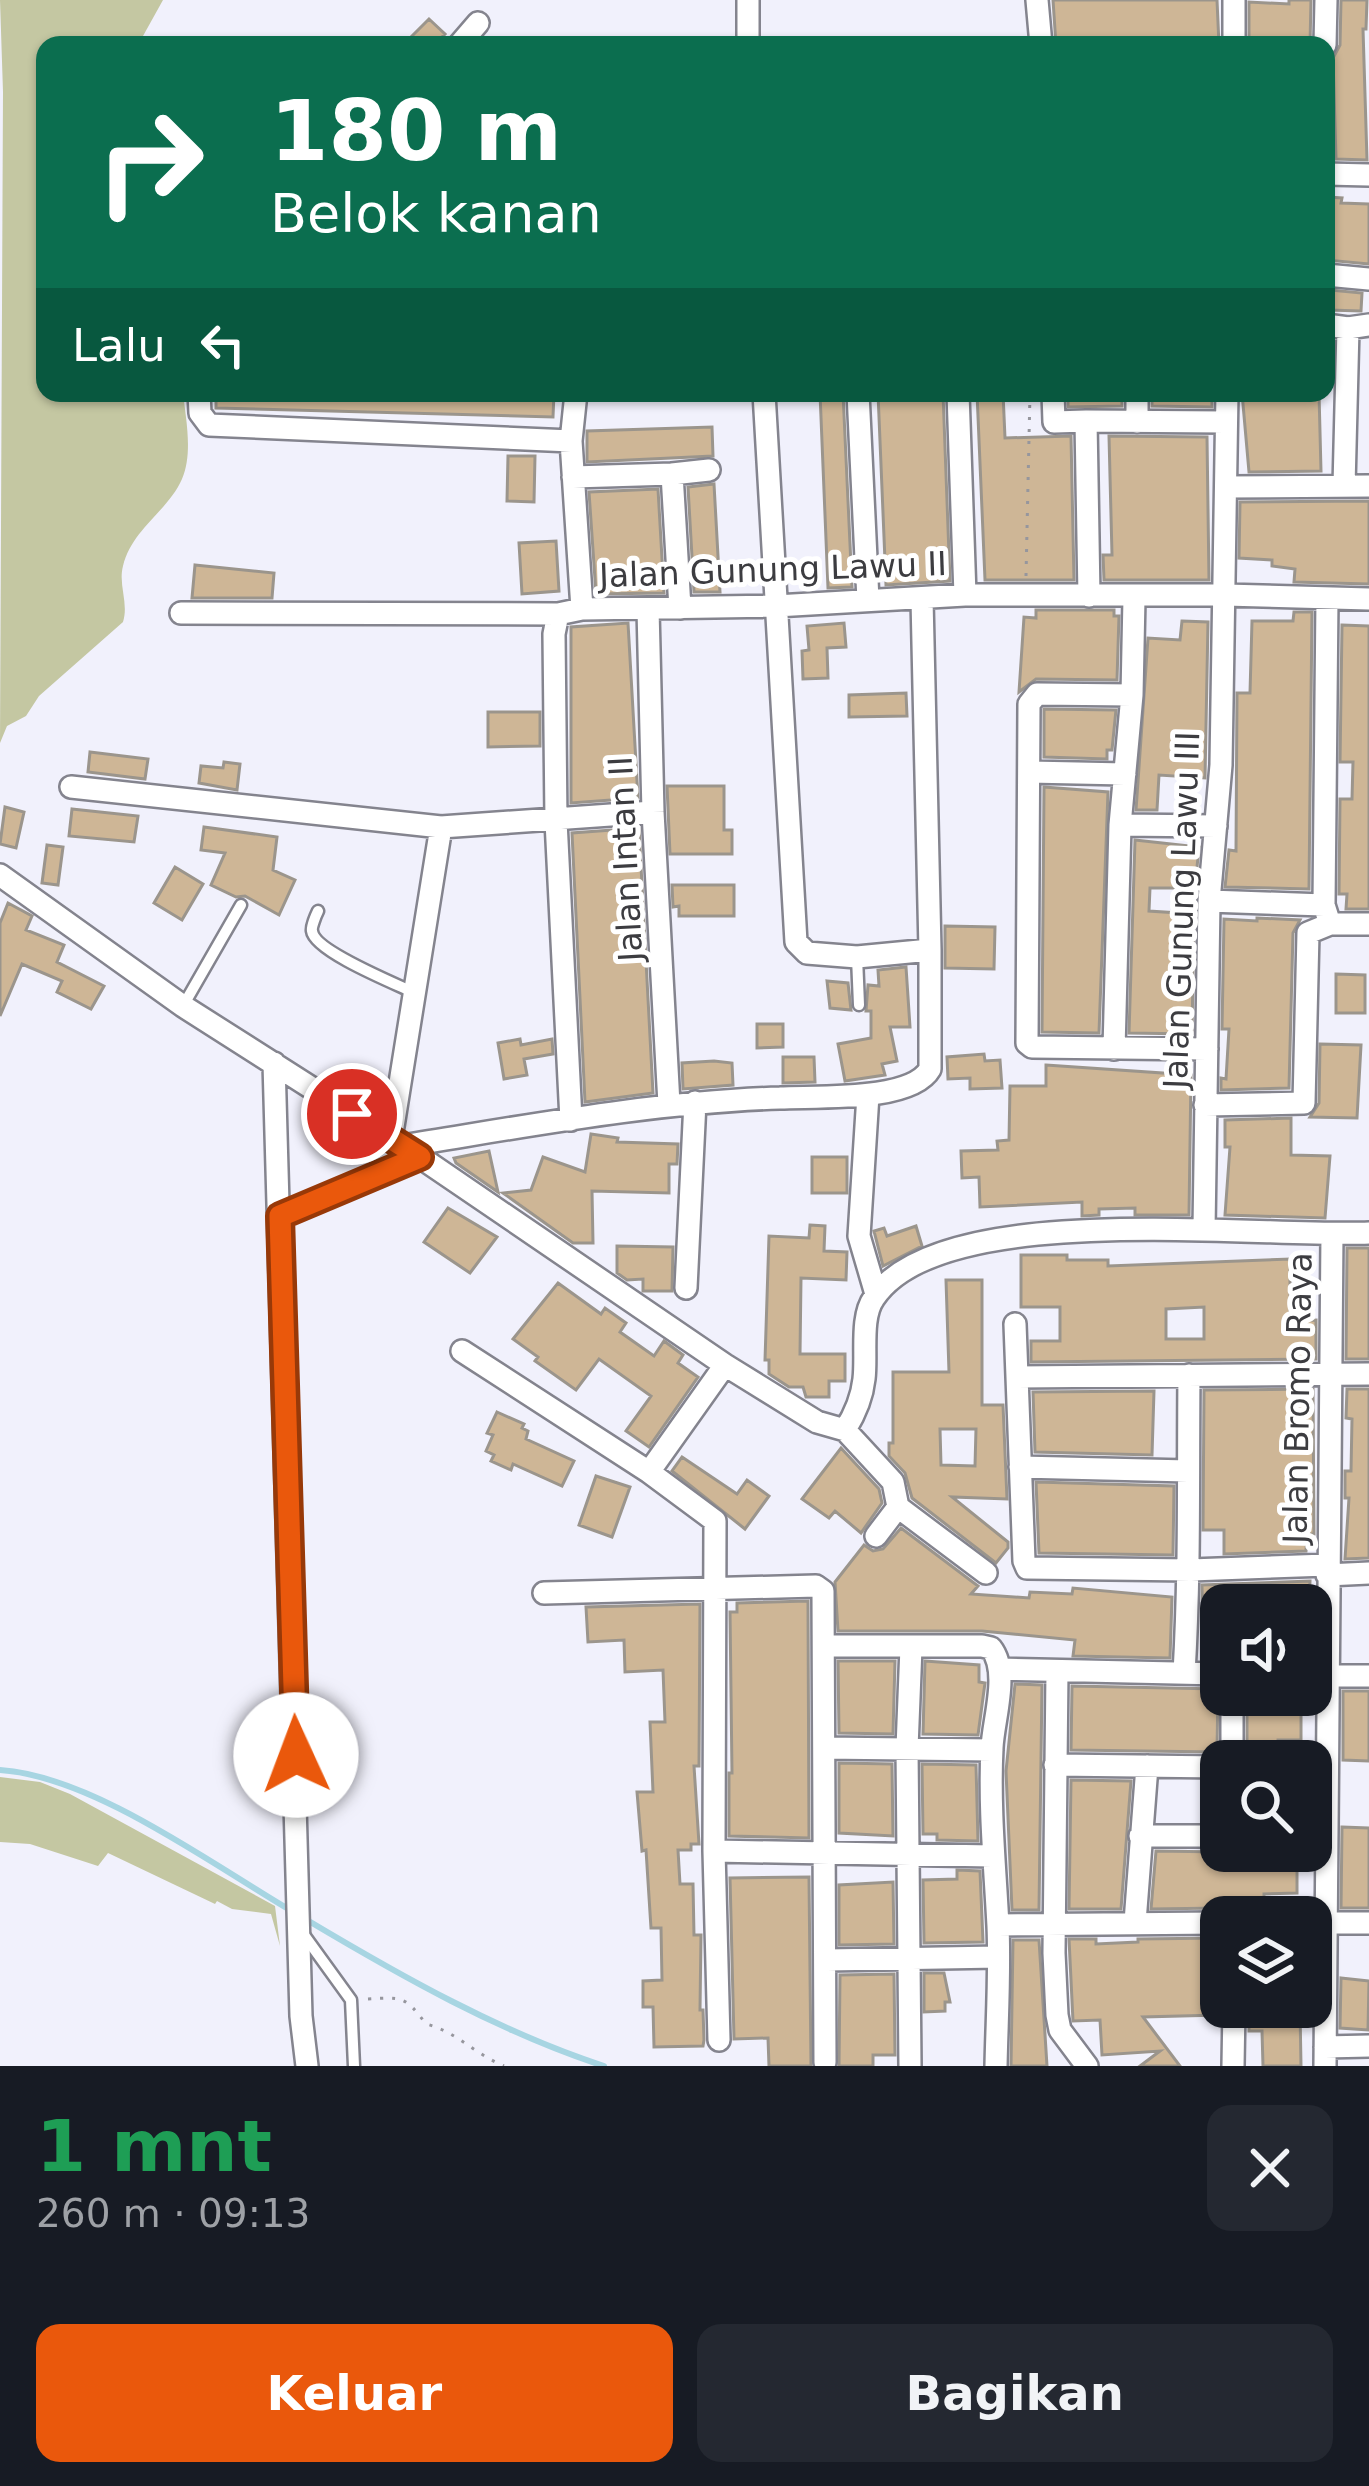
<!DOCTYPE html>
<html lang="id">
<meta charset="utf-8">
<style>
body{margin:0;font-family:"DejaVu Sans",sans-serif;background:#242831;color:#f1f3f6;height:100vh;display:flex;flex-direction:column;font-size:45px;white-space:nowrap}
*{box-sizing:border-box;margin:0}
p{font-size:39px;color:#9ea1a6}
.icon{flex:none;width:66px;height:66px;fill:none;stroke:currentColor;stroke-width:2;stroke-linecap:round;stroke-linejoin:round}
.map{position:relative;height:2066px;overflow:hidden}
.details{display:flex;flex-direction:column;background:#171b24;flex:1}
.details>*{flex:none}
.banner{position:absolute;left:36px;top:36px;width:1299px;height:366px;border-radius:24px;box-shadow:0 3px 9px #0004;background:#0b6e4f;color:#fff;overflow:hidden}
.fabs{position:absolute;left:1200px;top:1584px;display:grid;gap:24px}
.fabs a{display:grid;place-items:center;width:132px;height:132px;border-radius:24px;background:#171b24;box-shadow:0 3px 9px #0004;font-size:60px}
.pin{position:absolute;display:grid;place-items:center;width:102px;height:102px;color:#fff;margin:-51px;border:6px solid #fff;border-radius:50%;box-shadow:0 3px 12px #0007}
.me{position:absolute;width:132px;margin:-66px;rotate:358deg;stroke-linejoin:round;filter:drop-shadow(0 0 9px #0008)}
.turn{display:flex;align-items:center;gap:42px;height:252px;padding:0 36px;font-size:54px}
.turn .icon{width:156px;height:156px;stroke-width:2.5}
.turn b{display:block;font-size:84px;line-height:102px}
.then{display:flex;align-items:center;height:114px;padding:0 36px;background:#0003;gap:24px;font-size:45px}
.round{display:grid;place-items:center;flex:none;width:126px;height:126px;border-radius:24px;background:#242831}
.overview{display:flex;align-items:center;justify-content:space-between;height:204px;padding:0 36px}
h1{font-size:72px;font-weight:700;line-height:90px;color:#1e9e55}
.action{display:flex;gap:24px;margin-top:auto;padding:24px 36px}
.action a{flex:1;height:138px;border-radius:24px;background:#ea580c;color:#fff;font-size:48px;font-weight:700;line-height:138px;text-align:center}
.action a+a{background:#242831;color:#f1f3f6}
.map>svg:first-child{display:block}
.green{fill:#c4c7a2}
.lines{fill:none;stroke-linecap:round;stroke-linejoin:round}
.stream{stroke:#a7d5e2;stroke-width:6}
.building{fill:#ceb696;stroke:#9b958c;stroke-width:3;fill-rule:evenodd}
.lane-casing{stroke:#84848e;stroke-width:15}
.street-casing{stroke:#84848e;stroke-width:26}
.path{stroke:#96969d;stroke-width:3;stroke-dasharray:3 9;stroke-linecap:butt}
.lane{stroke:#fff;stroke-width:10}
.street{stroke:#fff;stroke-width:21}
.route-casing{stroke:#983908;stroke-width:30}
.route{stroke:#ea580c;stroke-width:21}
.labels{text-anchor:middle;stroke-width:10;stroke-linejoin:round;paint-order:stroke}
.street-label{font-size:33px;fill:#3c3c40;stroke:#fff}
</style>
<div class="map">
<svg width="1369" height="2066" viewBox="0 0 1369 2066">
<rect width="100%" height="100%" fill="#f1f1fc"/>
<!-- green -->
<path class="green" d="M0,0H163L143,36L144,45H45V393H183C186,420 193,453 182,479C168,511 132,529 123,566C118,585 129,603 123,622L39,696L26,716L7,726L0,743L3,92Z
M0,1777L40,1782L70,1794L275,1906L280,1946L271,1914L232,1909L217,1901L215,1904L108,1853L98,1866L30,1844L0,1842Z"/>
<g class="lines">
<!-- stream -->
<path class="stream" d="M0,1770C92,1776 210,1863 290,1910
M307,1920C401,1976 500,2032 604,2066"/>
</g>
<!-- building -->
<path class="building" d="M1053,0H1217L1219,45H1056Z
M1289,0H1311L1310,45H1249V2L1289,4Z
M1341,0H1367L1366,29H1363L1367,160L1336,159L1333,58L1340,45Z
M429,19L445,34L434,45H403Z
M1326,197L1342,198L1341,203L1369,204V264L1326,260Z
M1330,290L1362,293L1361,311L1329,310Z
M216,393H554L553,417L216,408Z
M820,393H843L852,587L828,588Z
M878,393H943L950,581L886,585Z
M977,393H1003L1005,438L1071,436L1074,580H985Z
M1068,393H1122V406L1068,407Z
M1152,393H1212V407L1152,406Z
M1242,393H1319L1321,471L1249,472Z
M712,427L713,456L587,462V431Z
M1109,436L1207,437L1209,580H1104L1103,555H1112Z
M508,456H535L534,502L507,501Z
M714,484L720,592H694L688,487Z
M658,489L664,593L596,594L589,492Z
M1369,501V584L1294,582L1295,569L1272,566V560L1239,558L1240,502Z
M556,541L559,591L522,594L519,543Z
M195,565L274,573L272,598H192Z
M1036,610H1114V616H1119L1117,680L1036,679L1019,692L1024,617L1036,618Z
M1294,612H1312L1309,889L1225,887L1229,850L1236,851L1237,693H1250L1252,621H1293Z
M1182,621L1208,622L1205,778L1159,775L1157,810H1136L1148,638L1180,640Z
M628,623L638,798L571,803V627Z
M844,623L846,647L827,648L828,678L803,679L802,651L809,650L807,626Z
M1342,625L1369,626V909H1346L1347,894H1339L1340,799H1352L1353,762H1340Z
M906,693L907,716L849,717V695Z
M1044,709L1116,710L1112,750H1107V759L1044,757Z
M488,712H540V746L488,747Z
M90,752L148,759L145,779L88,772Z
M224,762L240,764L237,790L199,783L201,766L223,768Z
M667,786H724V830H732V854H670Z
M1044,787L1108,792L1099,1033L1042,1032Z
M5,807L24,812L16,848L0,844Z
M72,809L138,816L134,842L69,836Z
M204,827L277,837L273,870L295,880L279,915L245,896L236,897L211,885L225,853L201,850Z
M639,828L653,1093L585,1102L572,833Z
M1135,840L1199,847L1195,888H1150L1149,911L1194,914L1192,1034L1129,1033Z
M47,845L63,847L58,885L42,883Z
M175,867L203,884L182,920L154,903Z
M672,885H734V916H679V906L673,907Z
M8,903L32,916L26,930L64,945L57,962L104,986L91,1009L57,992L62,981L22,964L0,1016V923Z
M1257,918L1300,920L1293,933L1289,1088L1221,1090V1078L1226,1079L1229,1029H1222L1224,919L1257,921Z
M945,926L995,927L994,969L945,968Z
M906,967L910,1027H890L897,1061L882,1064L885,1075L845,1081L838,1044L871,1038V1011H866L868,985L879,986L878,970Z
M1336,974L1365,975V1013H1336Z
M827,981L848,983L851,1010L830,1008Z
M757,1024H783V1047L757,1048Z
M520,1039L521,1045L552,1039L553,1054L524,1059L527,1075L504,1079L498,1043Z
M1320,1044L1361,1045L1357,1118L1310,1117L1319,1103Z
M984,1054L985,1061L1000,1060L1002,1088L970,1089V1078L948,1079L947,1057Z
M783,1057H814L815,1082L783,1083Z
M714,1061L732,1063L733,1085L683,1089L682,1063Z
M1046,1065L1191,1075L1189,1215H1135V1208L1099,1209V1215L1082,1216V1202L980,1207L979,1177L962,1178L961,1151L998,1150L997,1141L1009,1140L1010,1086H1046Z
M1291,1118V1155L1330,1156L1325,1218L1225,1215L1230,1147H1225V1120Z
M591,1134L618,1138L617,1142L678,1144L677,1164H669V1193L592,1191L593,1243H573L503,1193L531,1190L543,1157L585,1172Z
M489,1151L498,1192L456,1163L454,1158Z
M812,1157H847V1193H812Z
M448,1208L497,1237L470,1273L424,1242Z
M810,1225L825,1226L824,1251L847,1252L846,1280L801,1278L800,1354H845V1381H829V1397H806L803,1387H789L769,1374V1360H765L769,1236L809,1238Z
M916,1226L922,1246L883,1266L874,1231L884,1228L887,1236Z
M617,1246L673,1247L672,1291H643V1279L627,1280L617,1273Z
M1347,1248H1369V1359H1346Z
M1021,1255H1067V1260H1108V1266L1290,1259V1321L1316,1320V1359L1031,1362V1341H1060V1307H1021ZM1204,1307V1339H1166V1309Z
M946,1280H982V1405H1003L1007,1499L952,1497L1008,1542V1548L996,1563L912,1498L905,1473L889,1456V1443H893V1372H949ZM940,1429H976L975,1466L941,1465Z
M558,1283L601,1314L605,1308L626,1323L620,1332L654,1356L664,1341L683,1355L678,1363L698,1377L649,1447L626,1431L651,1396L599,1359L576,1390L535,1361L538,1357L513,1339Z
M1313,1389L1314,1534H1307L1306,1551L1224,1554V1530H1203L1204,1390Z
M1347,1389H1369V1558L1345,1559L1349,1498H1345V1471H1351L1352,1419L1346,1418Z
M1154,1391L1152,1455L1035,1452L1033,1392Z
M497,1412L524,1424L522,1428L528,1431L526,1439L574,1461L562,1486L513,1464L511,1470L491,1461L494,1455L486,1451L493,1435L487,1433Z
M841,1448L879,1489L882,1503L861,1533L835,1511L829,1518L802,1499Z
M682,1457L737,1494L747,1480L769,1496L745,1529L672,1471Z
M596,1476L630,1487L612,1537L579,1525Z
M1036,1482L1174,1486L1173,1555L1039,1553Z
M901,1528L978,1586L971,1594L1029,1598L1030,1592L1072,1594L1073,1588L1172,1597L1170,1658L1073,1656L1075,1640L982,1631H838L835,1582L864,1545L873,1551L883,1549Z
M1310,1581L1309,1605H1221V1659H1203L1202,1585Z
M808,1601L809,1838L729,1836V1773H732L730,1612H737V1603Z
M700,1604L699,1766H694L699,1844H691V1850H678L680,1884H693L694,1935H701L700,2010H703L704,2040L703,2046L654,2047L653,2007H643V1981L662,1980L661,1928H651L646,1850L642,1851L637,1792H653L650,1722H665L663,1670L625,1672L624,1640L588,1642L586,1607Z
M838,1661H895L893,1734L839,1733Z
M925,1661L979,1665V1682L985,1683L978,1735L923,1734Z
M1015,1684L1042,1685L1039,1910H1012L1006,1771Z
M1072,1686L1218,1689L1217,1752L1071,1750Z
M1343,1691H1369V1761L1343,1760Z
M1247,1695H1313V1711H1301V1740H1278L1277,1761H1247Z
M839,1763L892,1764L893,1836L839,1833Z
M922,1764L976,1765L978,1841L937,1840V1834H923Z
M1071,1780L1131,1781L1121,1909H1069Z
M1342,1827L1369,1828V1908H1341Z
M1156,1851L1297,1853V1893L1264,1894V1910H1245V1916H1234L1221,1908L1151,1909Z
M957,1870L980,1871L983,1942L924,1943L923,1880L957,1879Z
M809,1877L811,2066H769L768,2038L734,2039L730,1878Z
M893,1882L894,1944L839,1945V1885Z
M1221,1938L1219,2015L1143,2017L1180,2066H1140L1160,2051L1102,2055L1100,2020L1073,2021L1069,1939H1096V1944L1138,1942V1939Z
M1013,1940H1039L1047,2066H1011Z
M924,1973H944L950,2002H945V2011L924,2012Z
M894,1974L895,2055H873V2066H839L840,1975Z
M1341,1978L1369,1981L1368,2030L1340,2028Z
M1249,2007L1300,2010L1301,2066H1263L1262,2031H1249Z"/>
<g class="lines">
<!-- lane casing -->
<g class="lane-casing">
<path id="lane" d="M318,911C316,915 311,927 312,931C314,951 396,984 415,993
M857,957L859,1005
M183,1006L241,905
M304,1935L351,2000L354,2066"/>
</g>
<!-- street casing -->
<g class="street-casing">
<path id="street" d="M1037,0L1041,45
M1234,0V45
M459,45L478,23
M748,45V0
M1325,45L1326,0
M1326,174L1369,175
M1326,275L1369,279
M1326,325L1348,328L1369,325
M199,393L200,413L209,425L571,441
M576,393L571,441L582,609
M858,393L868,600
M958,393L965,595
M1053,393L1054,422L1086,421
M1137,422V393
M573,477L672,474
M1344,486L1348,328
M1227,487L1369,486
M1089,596L1086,421L1226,422
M1134,598L1132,695L1037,694L1029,704L1027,1043L1032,1047L1207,1049
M1327,598L1324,905L1330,924
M922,599L930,950
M680,608L672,474L709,470
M648,609L653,812L669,1104
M181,613L558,614L582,609L776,606L965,595H1225L1369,599
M558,614L554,634L556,821L571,1120
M1132,695L1120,825L1216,826
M1029,772L1125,774
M71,787L441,827L391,1139
M441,827L653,812
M0,875L183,1006L420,1157L725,1365L817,1422L845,1430L893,1482L898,1507L876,1536
M1209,901L1324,905
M1114,1049L1120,825
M274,1063L301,2016L307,2066
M868,1095L859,1236L876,1294
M1205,1105L1304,1103L1308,933L1330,924H1369
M402,1146C528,1126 653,1102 780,1098C816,1096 911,1102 930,1069V950L857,957L807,953L796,942L764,393
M280,1215L420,1157
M1204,1229L1209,901L1221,765L1227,393
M686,1288L695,1102
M1015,1324L1024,1561L1027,1568L1191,1570L1327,1565
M462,1351L649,1472L715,1521L714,1851L719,2040
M1017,1377L1369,1374
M845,1430C855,1414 862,1398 864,1379C867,1355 860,1317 874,1298C941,1198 1257,1238 1369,1233
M1020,1467L1188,1471
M649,1472L725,1365
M898,1507L986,1573
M1327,1575L1369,1573
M544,1593L816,1586L823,1591L825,2062
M824,1646H982L991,1648C1010,1672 993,1720 992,1748C989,1808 995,1867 998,1926C1000,1972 997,2019 996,2066
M999,1669L1221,1674
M1057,1671L1054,1953L1057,2015L1060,2030L1087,2066
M1184,1673C1190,1573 1188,1475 1189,1375
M1311,1676H1369
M824,1748L992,1750
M1232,1761V1695
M1055,1765L1221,1767
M1140,1836H1221
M714,1851L992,1856
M1135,1922L1147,1766
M1311,1923H1369
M998,1925L1221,1923
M827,1960L998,1957
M1325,2047L1369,2046
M910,2066L907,1748L911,1647
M1233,2066L1234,2007
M1325,2066L1332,1234"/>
</g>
<!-- path -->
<path class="path" d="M1026,576L1030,393
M368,1999C403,1997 405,1996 426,2024C455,2031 475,2054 504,2066"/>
<!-- lane -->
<use href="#lane" class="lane"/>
<!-- street -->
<use href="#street" class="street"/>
</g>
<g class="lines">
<!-- route casing -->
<g class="route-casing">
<path id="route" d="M296,1755L280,1216L420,1157L352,1114"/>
</g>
<!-- route -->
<use href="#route" class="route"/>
</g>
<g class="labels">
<!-- street labels -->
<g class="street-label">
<text transform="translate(773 569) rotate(-2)" y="12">Jalan Gunung Lawu II</text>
<text transform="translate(625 859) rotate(-93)" y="12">Jalan Intan II</text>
<text transform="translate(1181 910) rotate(-88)" y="12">Jalan Gunung Lawu III</text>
<text transform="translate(1297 1398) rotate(-89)" y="12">Jalan Bromo Raya</text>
</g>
</g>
</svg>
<div class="fabs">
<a><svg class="icon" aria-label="sound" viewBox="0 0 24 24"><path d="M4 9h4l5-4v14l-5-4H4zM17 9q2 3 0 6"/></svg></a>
<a><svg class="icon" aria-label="search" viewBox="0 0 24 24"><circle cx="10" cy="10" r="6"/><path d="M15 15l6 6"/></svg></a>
<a><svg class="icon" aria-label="layers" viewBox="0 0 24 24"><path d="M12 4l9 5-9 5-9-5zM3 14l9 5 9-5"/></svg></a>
</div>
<div class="pin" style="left:352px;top:1114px;background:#d93025"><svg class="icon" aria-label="arrive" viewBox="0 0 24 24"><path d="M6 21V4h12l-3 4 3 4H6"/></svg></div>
<svg class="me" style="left:296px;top:1755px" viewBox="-20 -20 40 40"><circle r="19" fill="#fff"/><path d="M0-13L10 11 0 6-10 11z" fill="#ea580c"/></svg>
<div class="banner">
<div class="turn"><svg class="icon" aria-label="right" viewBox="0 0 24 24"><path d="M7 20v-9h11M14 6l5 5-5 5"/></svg><div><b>180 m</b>Belok kanan</div></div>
<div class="then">Lalu<svg class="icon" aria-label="left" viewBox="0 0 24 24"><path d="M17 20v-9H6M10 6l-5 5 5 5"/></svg></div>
</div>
</div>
<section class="details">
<div class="overview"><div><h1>1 mnt</h1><p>260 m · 09:13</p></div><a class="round"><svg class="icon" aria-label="close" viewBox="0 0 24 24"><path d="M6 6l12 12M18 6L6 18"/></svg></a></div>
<div class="action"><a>Keluar</a><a>Bagikan</a></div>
</section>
